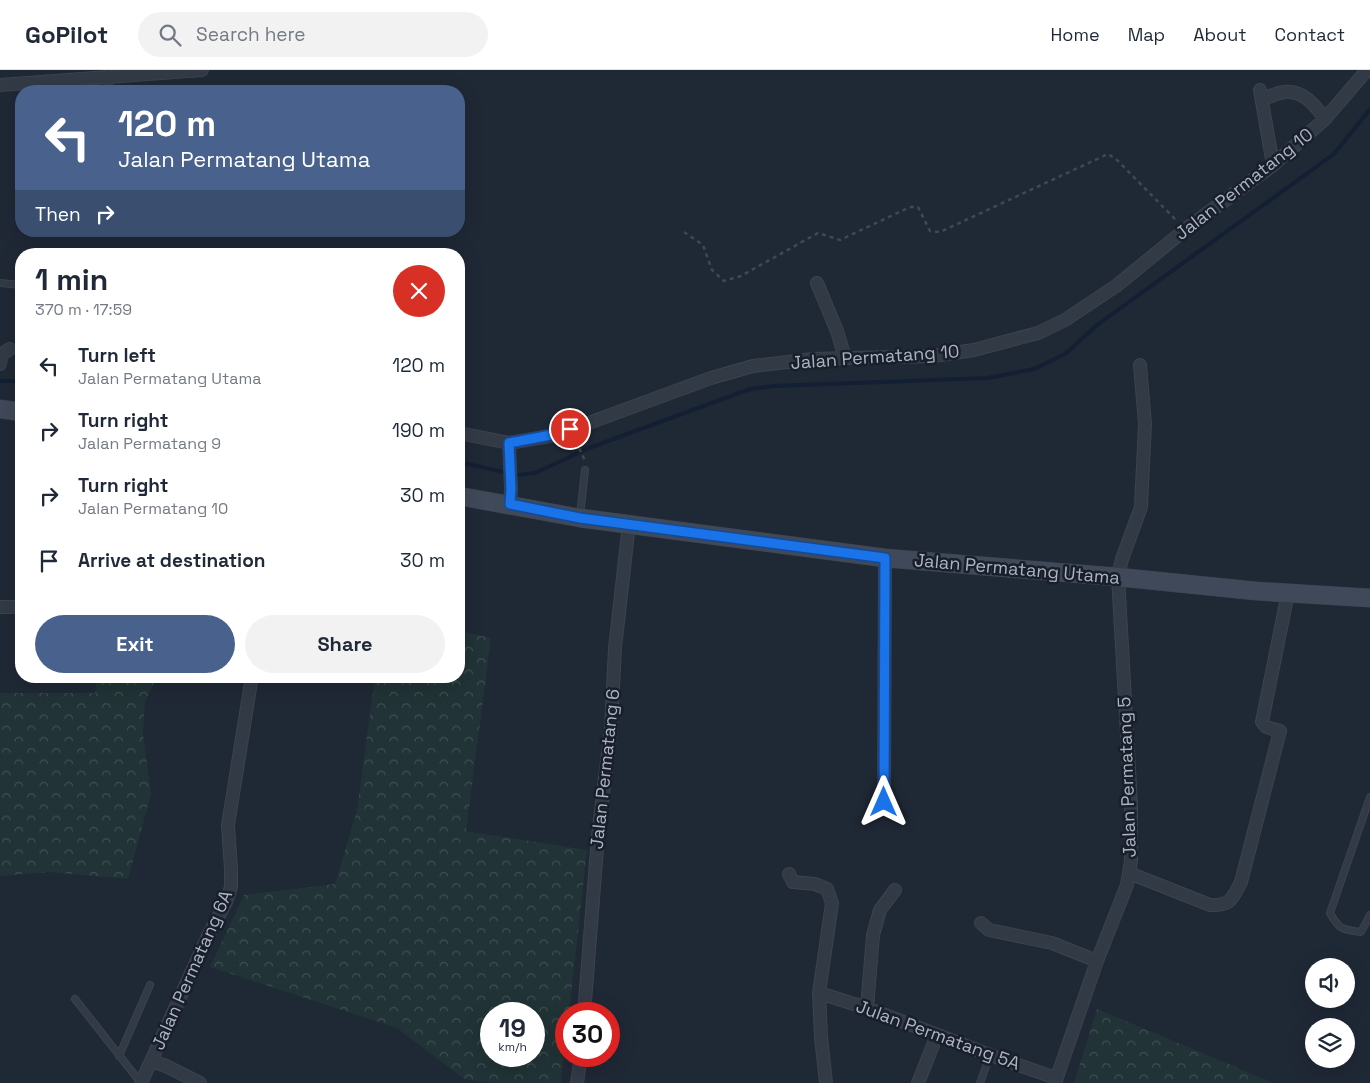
<!DOCTYPE html>
<meta charset="utf-8">
<style>
body{margin:0;font-family:"Space Grotesk",sans-serif;background:#f2f2f3;color:#1f2937;height:100vh;display:flex;flex-direction:column;font-size:19px;white-space:nowrap}
*{box-sizing:border-box;margin:0}
p{font-size:16px;color:#747a83}
.icon{flex:none;width:28px;height:28px;fill:none;stroke:currentColor;stroke-width:2;stroke-linecap:round;stroke-linejoin:round}
.map{position:relative;flex:1;overflow:hidden}
.details{position:absolute;left:15px;top:178px;width:450px;height:435px;display:flex;flex-direction:column;background:#fff;border-radius:20px;box-shadow:0 5px 20px #0002}
.details>*{flex:none}
.guide{position:absolute;left:15px;top:15px;width:450px;height:152px;border-radius:20px;box-shadow:0 5px 20px #0002;background:#49628d;color:#fff;overflow:hidden}
.buttons{position:absolute;left:1305px;top:888px;display:grid;gap:10px}
.buttons a{display:grid;place-items:center;width:50px;height:50px;border-radius:50%;background:#fff;box-shadow:0 5px 20px #0002;font-size:25px}
.speed{position:absolute;left:480px;top:932px;display:flex;gap:10px;font-size:25px;font-weight:700;text-align:center}
.speed>*{display:grid;place-content:center;width:65px;height:65px;border-radius:50%;background:#fff;box-shadow:0 5px 20px #0002;line-height:1}
.speed small{font-size:12px;font-weight:400}
.speed .limit{border:8px solid #d22;background:#fff;color:#111}
.pin{position:absolute;display:grid;place-items:center;width:42px;height:42px;color:#fff;margin:-21px;border:2px solid #fff;border-radius:50%;box-shadow:0 1px 5px #0007}
.me{position:absolute;width:55px;margin:-28px;rotate:0deg;stroke-linejoin:round;filter:drop-shadow(0 0 4px #0008)}
.turn{display:flex;align-items:center;gap:18px;height:105px;padding:0 20px;font-size:22px}
.turn .icon{width:65px;height:65px;stroke-width:2.5}
.turn b{display:block;font-size:35px;line-height:42px}
.then{display:flex;align-items:center;height:48px;padding:0 20px;background:#0003;gap:10px;font-size:19px}
.round{display:grid;place-items:center;flex:none;width:52px;height:52px;border-radius:26px;background:#f2f2f3}
.overview{display:flex;align-items:center;justify-content:space-between;height:85px;padding:0 20px}
h1{font-size:30px;font-weight:700;line-height:38px}
.action{display:flex;gap:10px;margin-top:auto;padding:10px 20px}
.action a{flex:1;height:58px;border-radius:30px;background:#49628d;color:#fff;font-size:20px;font-weight:700;line-height:58px;text-align:center}
.action a+a{background:#f2f2f3;color:#1f2937}
ul{padding:0;list-style:none}
li{display:flex;align-items:center;gap:15px;height:65px;padding:0 20px}
li div{flex:1}
li b{display:block;font-size:19px}
li em{font-style:normal}
header{display:flex;align-items:center;gap:30px;box-sizing:border-box;height:70px;padding:0 25px;background:#fff;border-bottom:1px solid #e0e1e3}
header strong{font-size:24px}
nav{display:flex;gap:28px;margin-inline-start:auto;font-size:18px}
.search{width:350px;height:45px;background:#f2f2f3;display:flex;align-items:center;gap:12px;box-sizing:border-box;padding:0 18px;border-radius:28px;color:#747a83;font-size:19px}
.map>svg:first-child{display:block}
.forest{fill:url(#forest-crowns);fill-rule:evenodd}
.lines{fill:none;stroke-linecap:round;stroke-linejoin:round}
.stream{stroke:#131f32;stroke-width:4}
.lane-casing{stroke:#3c434f;stroke-width:8}
.street-casing{stroke:#3c434f;stroke-width:14}
.secondary-casing{stroke:#3c434f;stroke-width:19}
.path{stroke:#394c4f;stroke-width:2.5;stroke-dasharray:4 4;stroke-linecap:butt}
.lane{stroke:#323a46;stroke-width:6}
.street{stroke:#323a46;stroke-width:12}
.secondary{stroke:#404959;stroke-width:18}
.route-casing{stroke:#114b97;stroke-width:12}
.route{stroke:#1a73e8;stroke-width:9}
.labels{text-anchor:middle;stroke-width:5;stroke-linejoin:round;paint-order:stroke}
.street-label{font-size:18px;fill:#acb4c3;stroke:#181f2a}
</style>
<header>
<strong>GoPilot</strong>
<div class="search"><svg class="icon" aria-label="search" viewBox="0 0 24 24"><circle cx="10" cy="10" r="6"/><path d="M15 15l6 6"/></svg>Search here</div>
<nav><a>Home</a><a>Map</a><a>About</a><a>Contact</a></nav>
</header>
<div class="map">
<svg width="1370" height="1013" viewBox="0 0 1370 1013">
<defs>
<pattern id="forest-crowns" width="20" height="18" patternUnits="userSpaceOnUse" patternTransform="scale(1.25)"><rect width="20" height="18" fill="#213336"/><path d="M2 6a3 3 0 1 1 6 0M12 15a3 3 0 1 1 6 0" fill="none" stroke="#3f4e51"/></pattern>
</defs>
<rect width="100%" height="100%" fill="#1f2835"/>
<!-- forest -->
<path class="forest" d="M459,561L491,568L466,761L587,780L569,944H566V966L561,1013H493L464,1009L397,958L210,897L244,825L335,814L357,740L375,606H459ZM491,944H534V986H491Z
M97,606H157L145,632L143,664L151,724L128,809L48,802L0,806V623H95Z
M1097,939L1274,1013H1074Z"/>
<g class="lines">
<!-- stream -->
<path class="stream" d="M0,311H21
M459,392L517,405L535,403L589,378L750,319L774,316L988,308L1034,299L1065,284L1097,255L1334,84L1370,39"/>
<!-- lane casing -->
<g class="lane-casing">
<path id="lane" d="M108,0L109,21
M0,213L21,215
M580,446L585,400
M1370,727L1330,843C1339,859 1342,860 1361,862L1370,845
M75,929L141,1013
M119,986L150,915
M980,1013L990,985"/>
</g>
<!-- street casing -->
<g class="street-casing">
<path id="street" d="M0,15L202,0
M1260,20L1273,95
M1262,29C1269,27 1277,23 1284,22C1303,20 1315,35 1325,49
M817,213L837,261L845,288
M0,294L2,284L10,279
M459,363L509,373L556,365L711,308L753,296L813,289L933,286L974,280L1038,263L1065,250L1116,216L1186,159L1273,95L1325,49L1367,0
M509,373L511,419L510,434
M0,537H21
M884,732L885,488
M1129,803L1210,835C1231,836 1232,829 1241,812L1280,661L1266,657L1262,652L1288,523
M789,804L793,812L815,814L827,819L832,833L819,923L821,967L826,1013
M981,853L989,860L1052,873L1097,891
M819,923L867,938L990,985L1056,1008
M867,938L873,865L880,840L895,820
M584,944L598,766L611,658L615,578L629,454
M151,991L166,996L200,1013
M141,1013L209,864L226,832L231,817V799L228,755L252,606
M577,1013L581,986
M918,1013L937,965
M1055,1013L1097,891L1127,815L1131,791V734L1118,507L1122,489L1141,437L1145,354L1140,295"/>
</g>
<!-- secondary casing -->
<g class="secondary-casing">
<path id="secondary" d="M0,339L21,342
M459,426L580,448L885,488L1118,507L1256,521L1370,528"/>
</g>
<!-- path -->
<path class="path" d="M684,162L703,175L712,200L724,211L741,206L818,163L840,170L910,137H918L930,161L940,162L1108,84L1116,89L1177,151
M576,371L585,391"/>
<!-- lane -->
<use href="#lane" class="lane"/>
<!-- street -->
<use href="#street" class="street"/>
<!-- secondary -->
<use href="#secondary" class="secondary"/>
</g>
<g class="lines">
<!-- route casing -->
<g class="route-casing">
<path id="route" d="M570,359L556,364L509,373L511,419L510,434L580,448L885,488L884,732"/>
</g>
<!-- route -->
<use href="#route" class="route"/>
</g>
<g class="labels">
<!-- street labels -->
<g class="street-label">
<text transform="translate(1244 114) rotate(-38)" y="6">Jalan Permatang 10</text>
<text transform="translate(875 287) rotate(-4)" y="6">Jalan Permatang 10</text>
<text transform="translate(1017 499) rotate(5)" y="6">Jalan Permatang Utama</text>
<text transform="translate(605 699) rotate(-84)" y="6">Jalan Permatang 6</text>
<text transform="translate(1127 707) rotate(-92)" y="6">Jalan Permatang 5</text>
<text transform="translate(192 900) rotate(-66)" y="6">Jalan Permatang 6A</text>
<text transform="translate(938 965) rotate(20)" y="6">Julan Permatang 5A</text>
</g>
</g>
</svg>
<div class="buttons">
<a><svg class="icon" aria-label="sound" viewBox="0 0 24 24"><path d="M4 9h4l5-4v14l-5-4H4zM17 9q2 3 0 6"/></svg></a>
<a><svg class="icon" aria-label="layers" viewBox="0 0 24 24"><path d="M12 4l9 5-9 5-9-5zM3 14l9 5 9-5"/></svg></a>
</div>
<div class="speed"><div>19<small>km/h</small></div><div class="limit">30</div></div>
<div class="pin" style="left:570px;top:359px;background:#d93025"><svg class="icon" aria-label="arrive" viewBox="0 0 24 24"><path d="M6 21V4h12l-3 4 3 4H6"/></svg></div>
<svg class="me" style="left:884px;top:732px" viewBox="-20 -20 40 40"><path d="M0-17L14 15 0 8-14 15z" fill="#1a73e8" stroke="#fff" stroke-width="4"/></svg>
<div class="guide">
<div class="turn"><svg class="icon" aria-label="left" viewBox="0 0 24 24"><path d="M17 20v-9H6M10 6l-5 5 5 5"/></svg><div><b>120 m</b>Jalan Permatang Utama</div></div>
<div class="then">Then<svg class="icon" aria-label="right" viewBox="0 0 24 24"><path d="M7 20v-9h11M14 6l5 5-5 5"/></svg></div>
</div>
<section class="details">
<div class="overview"><div><h1>1 min</h1><p>370 m · 17:59</p></div><a class="round" style="background:#d93025;color:#fff"><svg class="icon" aria-label="close" viewBox="0 0 24 24"><path d="M6 6l12 12M18 6L6 18"/></svg></a></div>
<ul>
<li><svg class="icon" aria-label="left" viewBox="0 0 24 24"><path d="M17 20v-9H6M10 6l-5 5 5 5"/></svg><div><b>Turn left</b><p>Jalan Permatang Utama</p></div><em>120 m</em></li>
<li><svg class="icon" aria-label="right" viewBox="0 0 24 24"><path d="M7 20v-9h11M14 6l5 5-5 5"/></svg><div><b>Turn right</b><p>Jalan Permatang 9</p></div><em>190 m</em></li>
<li><svg class="icon" aria-label="right" viewBox="0 0 24 24"><path d="M7 20v-9h11M14 6l5 5-5 5"/></svg><div><b>Turn right</b><p>Jalan Permatang 10</p></div><em>30 m</em></li>
<li><svg class="icon" aria-label="arrive" viewBox="0 0 24 24"><path d="M6 21V4h12l-3 4 3 4H6"/></svg><div><b>Arrive at destination</b></div><em>30 m</em></li>
</ul>
<div class="action"><a>Exit</a><a>Share</a></div>
</section>
</div>
